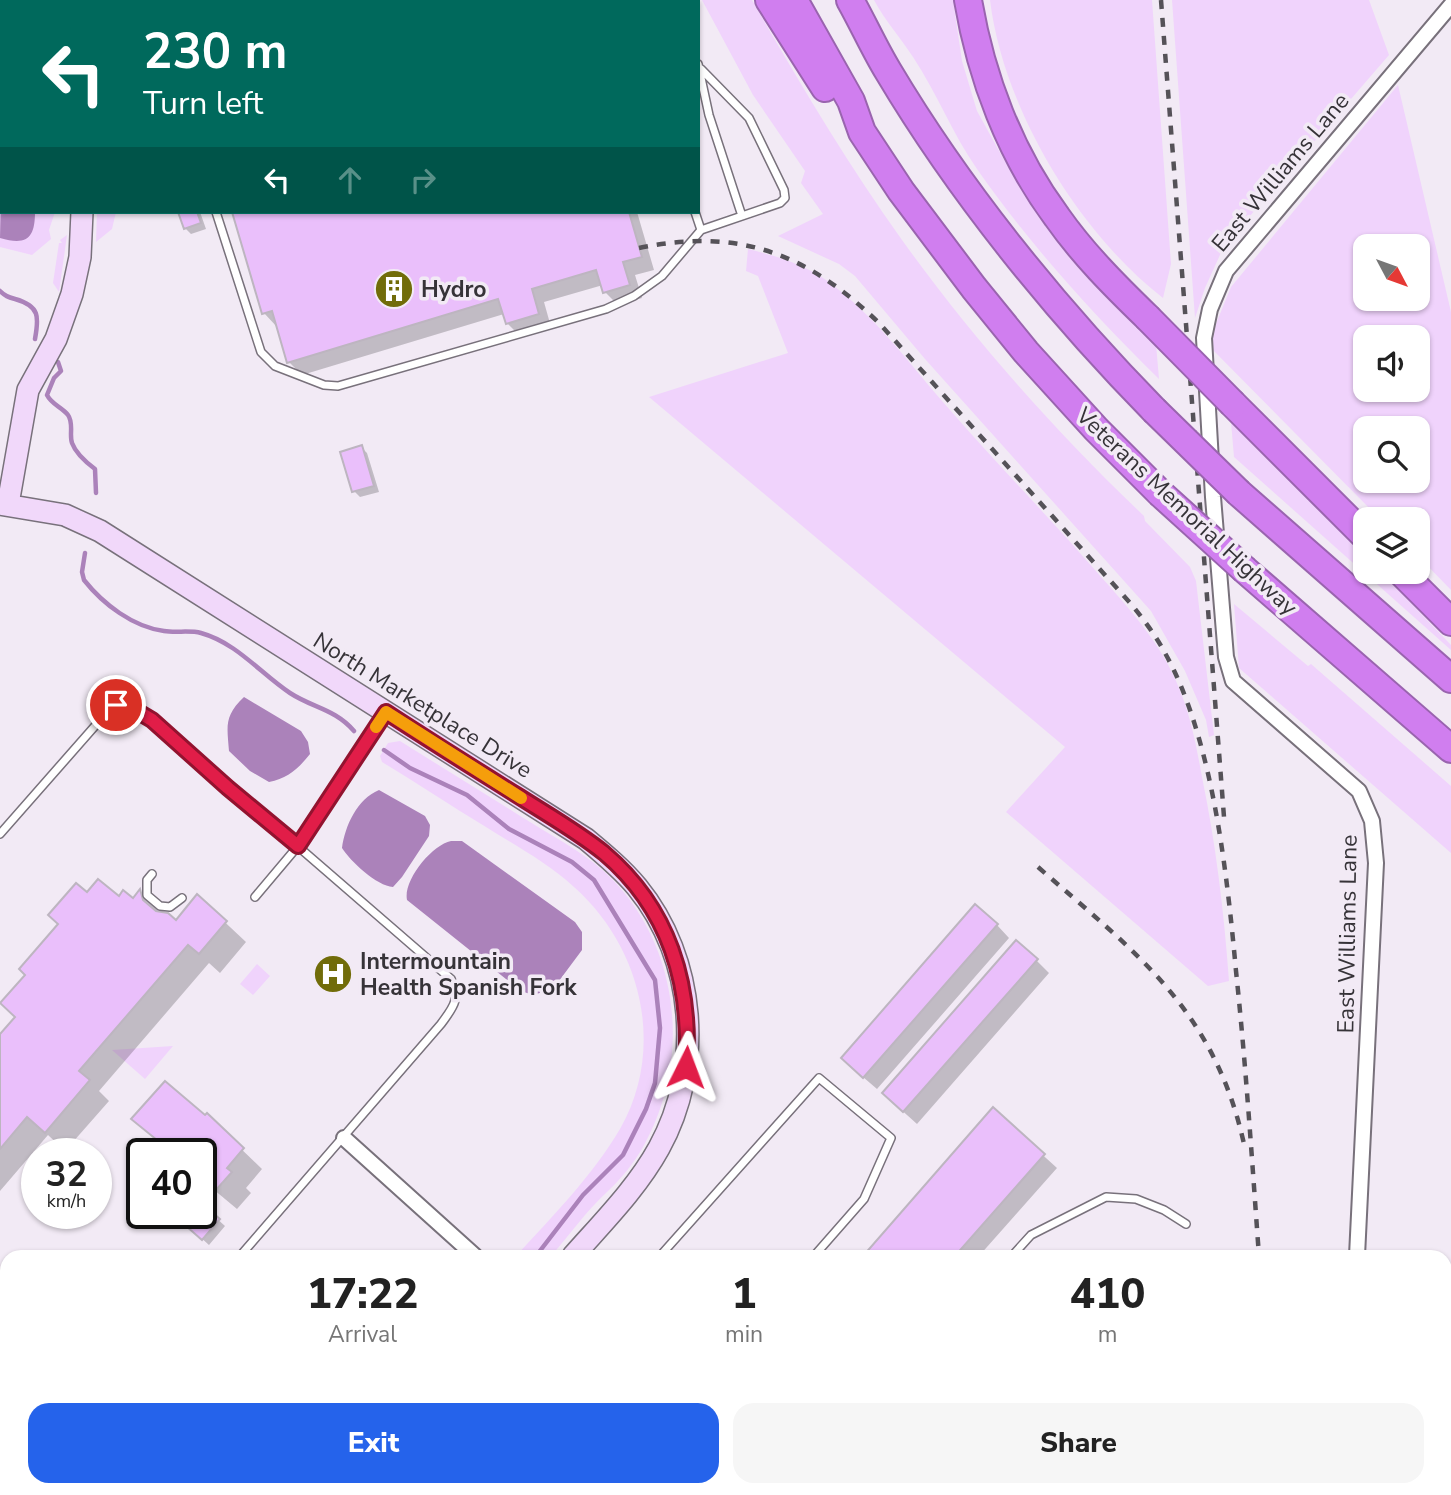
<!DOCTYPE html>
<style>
body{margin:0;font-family:"Nunito Sans",sans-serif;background:#f6f6f6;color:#222;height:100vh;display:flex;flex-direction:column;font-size:26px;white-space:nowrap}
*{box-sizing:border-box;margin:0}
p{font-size:23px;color:#767676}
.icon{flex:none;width:38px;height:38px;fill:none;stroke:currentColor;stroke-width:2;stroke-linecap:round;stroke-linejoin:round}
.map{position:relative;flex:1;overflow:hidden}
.side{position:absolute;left:0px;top:1250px;width:1452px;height:247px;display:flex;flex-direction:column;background:#fff;border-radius:21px 21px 0 0;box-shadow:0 2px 5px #0004}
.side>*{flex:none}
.banner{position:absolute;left:0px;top:0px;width:700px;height:214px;box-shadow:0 2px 5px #0004;background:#00695c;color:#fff;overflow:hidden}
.needle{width:46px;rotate:131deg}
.controls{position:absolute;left:1353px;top:234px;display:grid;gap:14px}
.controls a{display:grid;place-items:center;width:77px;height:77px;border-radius:14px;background:#fff;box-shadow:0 2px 5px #0004;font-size:35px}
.speed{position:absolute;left:21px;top:1138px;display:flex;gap:14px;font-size:35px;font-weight:700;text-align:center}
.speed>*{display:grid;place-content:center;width:91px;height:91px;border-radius:50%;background:#fff;box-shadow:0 2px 5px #0004;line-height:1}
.speed small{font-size:18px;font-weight:400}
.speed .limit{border:4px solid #111;border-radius:10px;background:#fff;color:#111}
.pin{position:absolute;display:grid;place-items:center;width:60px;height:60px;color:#fff;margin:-30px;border:4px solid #fff;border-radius:50%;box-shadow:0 2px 7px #0007}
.me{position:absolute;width:77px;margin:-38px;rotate:3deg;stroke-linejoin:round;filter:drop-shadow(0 0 5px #0008)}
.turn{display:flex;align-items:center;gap:24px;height:147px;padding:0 28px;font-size:32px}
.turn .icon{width:91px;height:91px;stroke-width:2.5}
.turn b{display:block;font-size:49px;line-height:60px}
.lanes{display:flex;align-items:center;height:66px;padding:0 28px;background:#0003;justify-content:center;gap:35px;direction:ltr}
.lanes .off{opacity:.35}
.eta{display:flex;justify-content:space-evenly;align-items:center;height:119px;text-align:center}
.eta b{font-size:42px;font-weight:800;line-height:49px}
.cta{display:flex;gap:14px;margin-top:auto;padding:14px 28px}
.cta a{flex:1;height:80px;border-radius:21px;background:#2563eb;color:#fff;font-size:28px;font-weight:800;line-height:80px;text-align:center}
.cta a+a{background:#f6f6f6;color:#222}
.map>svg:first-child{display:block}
.green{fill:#f0d3fc;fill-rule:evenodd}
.water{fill:#ab82ba}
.shadow{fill:#0003}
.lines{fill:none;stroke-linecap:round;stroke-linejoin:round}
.stream{stroke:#ab82ba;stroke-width:4.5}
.building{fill:#eabffb;stroke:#bdb5c0;stroke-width:2}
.lane-casing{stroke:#78717b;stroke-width:10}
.street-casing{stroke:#78717b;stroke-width:18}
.secondary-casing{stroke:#78717b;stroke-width:24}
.highway-casing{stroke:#9a64af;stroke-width:30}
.lane{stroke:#fff;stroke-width:7}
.street{stroke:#fff;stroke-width:14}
.secondary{stroke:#f1d8fa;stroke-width:21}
.highway{stroke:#d07eef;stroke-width:26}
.rail{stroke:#555258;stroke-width:4.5;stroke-dasharray:9 9;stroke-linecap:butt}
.highway-bridge-casing{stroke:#9a64af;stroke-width:30;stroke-linecap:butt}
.highway-bridge{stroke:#d07eef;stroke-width:26}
.route-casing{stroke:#92132f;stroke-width:18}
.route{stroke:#e11d48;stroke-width:12}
.slow{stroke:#f59e0b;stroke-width:12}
.labels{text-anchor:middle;stroke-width:7;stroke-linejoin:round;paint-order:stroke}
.street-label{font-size:23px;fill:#363338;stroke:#f2eaf5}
.poi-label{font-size:23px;font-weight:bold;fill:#363338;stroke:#f2eaf5;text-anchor:start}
</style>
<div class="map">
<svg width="1451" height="1495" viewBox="0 0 1451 1495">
<rect width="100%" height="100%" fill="#f2eaf5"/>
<!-- green -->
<path class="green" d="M702,0H752C799,82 847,163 902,240C973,339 1056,432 1144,516L1145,521L1190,567L1196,581L1214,735L1209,737L1206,720L1185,671L1151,611L925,359L855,276L839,264L778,236L823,214L801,183L805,171L753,95Z
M874,0H953L962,61L977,111L1003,158L1056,239L1106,296L1156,344L1159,379C1093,314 1030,245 977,169C952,133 937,93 913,57C900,37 886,22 874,0Z
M990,0H1152L1171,264L1163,298C1078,232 1003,108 990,0Z
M1172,0H1369L1389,55L1224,246L1205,288L1195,318Z
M1398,85L1451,312V590L1418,556V520H1381L1210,347L1213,331L1231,287ZM1365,247H1418V299H1365ZM1365,338H1418V390H1365ZM1365,429H1418V481H1365Z
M0,114L2,212H55L49,230L51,239L32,255L0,247Z
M97,212H116L112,229L96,242Z
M67,235L59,292L53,283L59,243H62L60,240Z
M748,249C776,256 803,264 826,280C876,316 910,365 950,410C997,464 1048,516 1095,570C1125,604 1158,639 1176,681C1190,712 1196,744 1202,777C1216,845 1224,912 1229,981L1208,986L1006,812L1065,747L649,397L788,353L758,276L746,271Z
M1231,422L1365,556V572H1381L1451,645V650L1234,457Z
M1234,604L1308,666L1311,664L1451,786V853L1239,668Z
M400,741C443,768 487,795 530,822C559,840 589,855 613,880C681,951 691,1062 643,1147C634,1163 621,1179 607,1192C586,1211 569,1236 551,1256H516C552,1217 593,1175 620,1129C666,1049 642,947 574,887C548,863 516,846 486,827C451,806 417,783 382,762L380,756L388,743Z
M257,964L270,976L253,995L240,984Z
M173,1046L145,1079L112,1050Z"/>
<!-- water -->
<path class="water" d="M2,151V212H35C35,238 27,246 0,238Z
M244,697L301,731L308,742L310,754C298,769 288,778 269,782L250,771L229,751C227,726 224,716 244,697Z
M379,790L425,816L430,825L429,836L402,877L393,887C377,886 350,861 342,848C345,826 357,799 379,790Z
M451,841H462L575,922L582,932V950L553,989L533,995L521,991L407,900C403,880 432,845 451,841Z
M0,1467L7,1473V1489H60L62,1495H0Z"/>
<!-- shadow -->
<path class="shadow" d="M191,0H234L191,2Z
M401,0H620V2H402Z
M180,212H200L206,229L191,234L185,228Z
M234,212H637L654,270L635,275L642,298L618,305L605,292L603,285L544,302L551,327L520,336L507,323L504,314L302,375L289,362L277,327L264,313Z
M361,447L367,453L379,492L360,497L354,491Z
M140,892L160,913L176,922L198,897L246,942L220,973L209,963L99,1091L109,1101L65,1151L48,1135L0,1191V1036L16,1018L1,1004L27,975L87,894L133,900Z
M997,925L1009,938L877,1089L856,1071Z
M1036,960L1049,973L917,1124L897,1106Z
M993,1110L1057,1168L979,1256H865Z
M207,1116L262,1169L246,1188L251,1193L237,1209L201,1179V1153H171L134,1118Z
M204,1207L225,1226L209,1245L188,1226Z
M478,1489H535L530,1495H484Z
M590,1489H666L669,1493L668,1495H586Z
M954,1489H1041L1035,1495H961Z
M1052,1489H1207L1202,1495H1047Z"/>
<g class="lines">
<!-- stream -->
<path class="stream" d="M0,291C5,296 8,297 15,299C40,306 39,317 35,339
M58,362L61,371L54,378L47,395C52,405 62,407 68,415C74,423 69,435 72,443C76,454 87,463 95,469L96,493
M85,553L82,572L84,580C103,604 133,627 164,631C176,633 190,630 201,633C237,643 261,674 290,693C313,708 335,709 354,731
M384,750L410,768L467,795L509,829L572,862L594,880L655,980L660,1028L655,1083L646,1109L623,1155L583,1195L536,1256
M323,1495L330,1489"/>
</g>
<!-- building -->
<path class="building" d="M178,212H197L201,223L184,229Z
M232,212H629L642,257L623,262L630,285L603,293L596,270L532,289L539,314L506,324L498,299L287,363L272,311L262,314Z
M362,445L374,486L352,492L340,452Z
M98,879L119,896L123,890L133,898L140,889L143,900L156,911L168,913L176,920L197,894L227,921L199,954L188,945L79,1071L90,1080L45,1133L27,1117L0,1149V1034L15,1017L0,1003L25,975L19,969L58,924L48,915L76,883L87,892Z
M975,904L998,924L863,1078L841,1058Z
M1016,940L1038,959L903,1112L882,1093Z
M165,1081L205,1115L207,1113L244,1148L227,1168L232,1172L216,1190L201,1178V1153H173L131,1119Z
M993,1107L1045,1154L955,1256H863Z
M204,1205L220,1219L202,1240L186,1226L197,1213H201Z"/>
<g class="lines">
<!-- lane casing -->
<g class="lane-casing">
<path id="lane" d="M627,0L628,2
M670,0V2
M249,2V0
M639,2L645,0
M698,64L709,115L742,216
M0,80L2,79
M216,212L261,352L275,366L324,385L338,386L606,309L634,296L662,276L701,230L780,203L785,198L784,190L749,118L701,69
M695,212L701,230
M0,834L109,710C125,699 137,711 152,720L451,979C460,1001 454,1006 441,1024L240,1256
M152,874L147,880V895L160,906L170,907L182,898
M255,897L298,846L384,715
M660,1256L819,1078L891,1138L864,1199L814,1256
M1012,1256L1031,1235L1106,1197L1136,1199L1164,1210L1186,1224
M710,1495L714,1489
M810,1495L815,1489"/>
</g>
<!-- street casing -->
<g class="street-casing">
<path id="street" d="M344,1138L475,1256
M1357,1256L1376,863L1372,821L1359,791L1233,681L1226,657L1213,497L1204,338L1210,309L1226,271L1451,5
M101,1489L103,1495
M1324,1495L1325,1489"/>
</g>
<!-- secondary casing -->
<g class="secondary-casing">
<path id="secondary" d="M1,0L2,2
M0,504L65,515L100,531L586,839C604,854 622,869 637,887C696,959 704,1067 659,1148C637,1188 603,1222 573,1256
M8,504L28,390L56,339L72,294L80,257L82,212
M753,1489L760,1495
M366,1495L371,1489"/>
</g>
<!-- highway casing -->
<g class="highway-casing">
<path id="highway" d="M769,0L825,88
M794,0L851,101L862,132L901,191L974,288L1026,352L1096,429L1160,493
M850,0C863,23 874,48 888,71C960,192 1056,310 1154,410
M968,0C981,77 1010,154 1057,217C1083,254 1115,286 1147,317
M1233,404L1365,536
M1239,493L1451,679
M1245,570L1451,749
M1401,572L1451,622"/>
</g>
<!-- lane -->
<use href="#lane" class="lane"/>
<!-- street -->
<use href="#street" class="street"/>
<!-- secondary -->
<use href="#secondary" class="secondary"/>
<!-- highway -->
<use href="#highway" class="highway"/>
<!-- rail -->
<path class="rail" d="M1161,0L1224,817
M639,248C740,227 808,254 880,324L1132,605C1144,620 1156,636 1165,653C1213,739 1227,874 1236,971C1246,1066 1252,1161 1259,1256
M1038,867C1136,953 1214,1009 1244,1144
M1278,1489L1279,1495"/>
<!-- highway-bridge casing -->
<g class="highway-bridge-casing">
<path id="highway-bridge" d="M1147,317L1233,404
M1154,410L1239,493
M1160,493L1245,570"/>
</g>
<!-- highway-bridge -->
<use href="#highway-bridge" class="highway-bridge"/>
</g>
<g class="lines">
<!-- route casing -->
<g class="route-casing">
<path id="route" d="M116,705L125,704L152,720L228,788L298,846L386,712C430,741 475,769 520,797C548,815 578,832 604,853C669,908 692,984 686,1067"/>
</g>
<!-- route -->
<use href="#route" class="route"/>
<!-- slow -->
<path class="slow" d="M376,727L386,712L521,798"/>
</g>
<!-- icons -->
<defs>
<g id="building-disc" transform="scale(2.0125)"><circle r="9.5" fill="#716c09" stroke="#f2eaf5"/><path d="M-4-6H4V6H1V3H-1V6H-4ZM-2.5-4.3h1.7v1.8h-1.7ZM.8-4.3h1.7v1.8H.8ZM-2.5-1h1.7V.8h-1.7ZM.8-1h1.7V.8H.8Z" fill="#fff"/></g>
<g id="hospital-disc" transform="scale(2.0125)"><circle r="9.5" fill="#716c09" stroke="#f2eaf5"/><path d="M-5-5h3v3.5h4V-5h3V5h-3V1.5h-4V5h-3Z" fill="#fff"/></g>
</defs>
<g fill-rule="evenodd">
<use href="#building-disc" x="394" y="289"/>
<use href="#hospital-disc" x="333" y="974"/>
</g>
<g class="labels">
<!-- street labels -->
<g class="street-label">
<text transform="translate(1280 172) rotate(-50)" y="8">East Williams Lane</text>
<text transform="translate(1187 511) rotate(43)" y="8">Veterans Memorial Highway</text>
<text transform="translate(423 705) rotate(32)" y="8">North Marketplace Drive</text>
<text transform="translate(1347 934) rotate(-89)" y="8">East Williams Lane</text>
</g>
<!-- poi labels -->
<g class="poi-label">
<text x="421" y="297">Hydro</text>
<text x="360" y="969">Intermountain<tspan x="360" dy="26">Health Spanish Fork</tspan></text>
</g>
</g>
</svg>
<div class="controls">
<a><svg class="needle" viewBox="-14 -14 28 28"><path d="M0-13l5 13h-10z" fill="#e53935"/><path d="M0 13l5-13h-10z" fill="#767676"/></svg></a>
<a><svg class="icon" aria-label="sound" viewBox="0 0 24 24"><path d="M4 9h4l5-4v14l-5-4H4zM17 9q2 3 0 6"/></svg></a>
<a><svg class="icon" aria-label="search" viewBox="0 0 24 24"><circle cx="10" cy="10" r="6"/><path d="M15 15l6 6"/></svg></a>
<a><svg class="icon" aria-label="layers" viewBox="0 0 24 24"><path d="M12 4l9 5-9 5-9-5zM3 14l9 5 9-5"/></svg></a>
</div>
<div class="speed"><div>32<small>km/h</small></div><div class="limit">40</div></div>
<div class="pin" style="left:116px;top:705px;background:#d93025"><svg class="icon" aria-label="arrive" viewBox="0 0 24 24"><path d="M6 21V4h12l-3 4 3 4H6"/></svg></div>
<svg class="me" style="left:686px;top:1067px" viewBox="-20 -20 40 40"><path d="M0-17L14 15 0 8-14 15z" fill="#e11d48" stroke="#fff" stroke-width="4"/></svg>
<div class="banner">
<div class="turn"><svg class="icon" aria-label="left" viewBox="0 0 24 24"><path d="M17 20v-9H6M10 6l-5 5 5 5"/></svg><div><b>230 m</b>Turn left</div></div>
<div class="lanes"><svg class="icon" aria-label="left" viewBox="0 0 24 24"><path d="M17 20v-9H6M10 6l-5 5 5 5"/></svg><svg class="icon off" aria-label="ahead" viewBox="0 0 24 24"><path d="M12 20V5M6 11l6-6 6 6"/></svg><svg class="icon off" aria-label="right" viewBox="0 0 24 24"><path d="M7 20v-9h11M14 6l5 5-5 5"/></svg></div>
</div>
<section class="side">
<div class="eta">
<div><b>17:22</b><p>Arrival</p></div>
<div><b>1</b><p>min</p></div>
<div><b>410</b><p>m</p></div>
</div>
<div class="cta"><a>Exit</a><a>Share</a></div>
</section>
</div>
